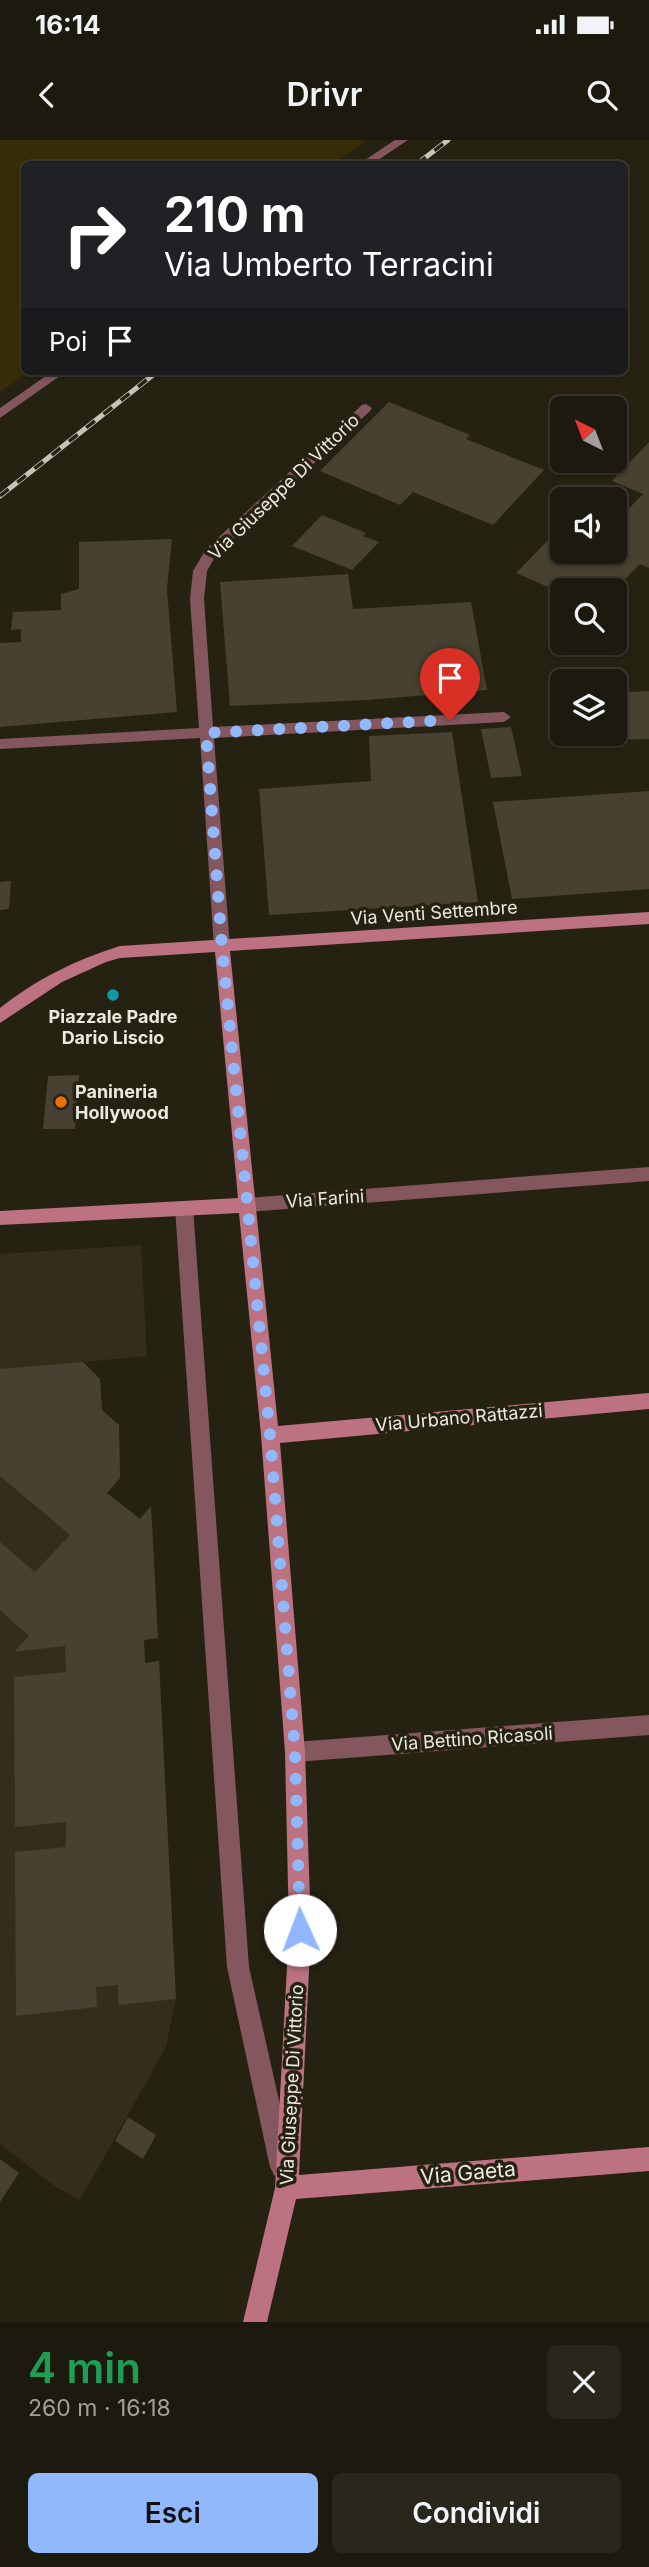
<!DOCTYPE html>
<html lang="it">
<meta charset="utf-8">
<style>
body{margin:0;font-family:Inter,sans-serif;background:#29271c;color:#f1f3f6;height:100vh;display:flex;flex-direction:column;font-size:26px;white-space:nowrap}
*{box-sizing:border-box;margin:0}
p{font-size:23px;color:#a0a19e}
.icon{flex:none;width:38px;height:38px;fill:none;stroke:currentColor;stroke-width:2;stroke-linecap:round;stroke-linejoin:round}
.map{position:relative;height:2182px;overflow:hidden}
.details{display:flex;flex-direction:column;background:#1c1a0e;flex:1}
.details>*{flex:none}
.banner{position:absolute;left:21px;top:21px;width:607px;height:214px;border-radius:10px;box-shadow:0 2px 5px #0004,0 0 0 2px #3a382e;background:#202124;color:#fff;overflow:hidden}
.needle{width:46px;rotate:318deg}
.controls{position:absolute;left:550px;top:256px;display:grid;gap:14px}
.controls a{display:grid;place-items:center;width:77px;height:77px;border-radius:10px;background:#1c1a0e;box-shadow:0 2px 5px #0004,0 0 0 2px #3a382e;font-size:35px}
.pin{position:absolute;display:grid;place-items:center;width:60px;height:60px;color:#fff;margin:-72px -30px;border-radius:50% 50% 50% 0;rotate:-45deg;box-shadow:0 0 7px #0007}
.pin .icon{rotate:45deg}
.me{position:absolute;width:77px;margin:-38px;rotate:358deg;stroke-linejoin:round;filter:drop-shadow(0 0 5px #0008)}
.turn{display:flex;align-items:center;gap:24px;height:147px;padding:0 28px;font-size:32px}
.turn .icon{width:91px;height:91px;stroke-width:2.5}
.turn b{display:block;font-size:49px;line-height:60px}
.then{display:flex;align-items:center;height:66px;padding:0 28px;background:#0003;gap:14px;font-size:26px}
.round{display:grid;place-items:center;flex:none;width:74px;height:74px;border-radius:10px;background:#29271c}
.overview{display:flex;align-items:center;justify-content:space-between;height:119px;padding:0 28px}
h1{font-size:42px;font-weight:600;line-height:52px;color:#1e9e55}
.action{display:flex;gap:14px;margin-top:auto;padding:14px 28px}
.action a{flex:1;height:80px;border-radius:10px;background:#91b8fd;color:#111;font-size:28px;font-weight:600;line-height:80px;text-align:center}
.action a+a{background:#29271c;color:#f1f3f6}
.status{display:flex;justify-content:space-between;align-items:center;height:49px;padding:0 35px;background:#1c1a0e;direction:ltr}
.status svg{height:19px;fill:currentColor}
header{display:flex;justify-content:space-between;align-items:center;height:91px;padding:0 28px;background:#1c1a0e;font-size:32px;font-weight:600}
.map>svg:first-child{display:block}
.education{fill:#342d1c}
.green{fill:#362d07}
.building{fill:#464130}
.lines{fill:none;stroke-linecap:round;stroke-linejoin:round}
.street{fill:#84565e;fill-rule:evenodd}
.secondary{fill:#bc7280;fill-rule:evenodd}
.rail-casing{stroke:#c6c4b9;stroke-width:5}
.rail{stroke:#262212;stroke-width:3.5;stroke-dasharray:11;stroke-linecap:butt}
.route{stroke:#91b8fd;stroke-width:12;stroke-dasharray:0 21.6}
.culture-dot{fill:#0f9aa8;stroke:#262212;stroke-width:2.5}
.food-dot{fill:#e8710a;stroke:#262212;stroke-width:2.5}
.labels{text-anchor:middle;stroke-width:7;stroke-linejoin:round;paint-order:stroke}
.street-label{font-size:18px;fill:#eceae0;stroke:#262212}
.poi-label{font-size:18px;font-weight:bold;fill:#eceae0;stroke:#262212}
.near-street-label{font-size:21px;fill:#eceae0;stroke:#262212}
</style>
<div class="status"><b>16:14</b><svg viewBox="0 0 49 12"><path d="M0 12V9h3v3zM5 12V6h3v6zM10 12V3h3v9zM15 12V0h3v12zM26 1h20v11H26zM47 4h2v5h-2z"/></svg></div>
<header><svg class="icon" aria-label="back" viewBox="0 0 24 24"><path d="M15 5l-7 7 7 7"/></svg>Drivr<svg class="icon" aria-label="search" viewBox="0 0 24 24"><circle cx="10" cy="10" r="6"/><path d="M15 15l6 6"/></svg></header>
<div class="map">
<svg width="649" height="2182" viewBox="0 0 649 2182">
<rect width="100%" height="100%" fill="#262212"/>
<!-- education -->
<path class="education" d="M141,1105L147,1216L83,1222L100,1239L102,1270L119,1285L120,1338L107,1353L139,1379L151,1366L158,1498L144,1500L145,1523L159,1521L176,1859L166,1907L80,2060L56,2047L0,2004V1114Z"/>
<!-- green -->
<path class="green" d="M0,0H364L367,1L333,24H24V231H30L0,252Z"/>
<!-- building -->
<path class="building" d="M389,262L470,295L466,299L544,330L493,385L413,352L400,365L320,331Z
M649,302V428L640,424L614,450H562V453L516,433L562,386V411H614V384L643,354L612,341Z
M322,375L366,393L363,396L379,402L352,430L292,406Z
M172,399L167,449L177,572L0,587V503L21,502V489L11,490L13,472L61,470V454L79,449V402Z
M348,434L353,469L471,462L487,550L367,560L230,566L220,442Z
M649,551V599L601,600L599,593H614V553Z
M511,587L522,636L491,638L481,589Z
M452,592L478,762L269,775L259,649L371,641L369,596Z
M649,651V749L512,759L493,662Z
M11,741L9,769L0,770V742Z
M79,935L75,989H43L48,936Z
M83,1222L100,1239L102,1270L119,1285L120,1338L107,1353L140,1379L151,1366L158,1498L144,1500L145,1523L159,1521L176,1859L118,1865V1845L96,1847L97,1867L16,1876L15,1712L66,1707V1682L15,1687L14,1537L66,1532L65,1506L14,1512L29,1496L0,1470V1402L35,1432L70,1395L0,1336V1229Z
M128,1977L156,1995L143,2019L115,2001Z
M0,2019L19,2033L0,2062Z"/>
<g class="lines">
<!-- street -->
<path class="street" d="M395,0H408L372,24H359Z
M53,231H67L0,278V268Z
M366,264L372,268L370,271L216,415L207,431L204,459L213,587L504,572L511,577L504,582L214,598L230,807L222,813L214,807L200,598L0,609V599L199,588L190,459L193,431L206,409L362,265Z
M649,1027V1041L246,1072L240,1070L237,1065L240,1060L246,1058Z
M184,1061L190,1063L193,1068L249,1827L294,2027L290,2035L282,2039L274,2035L270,2027L227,1827L175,1068L178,1063Z
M649,1575V1595L295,1622L288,1619L285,1612L288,1605L295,1602Z"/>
<!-- secondary -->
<path class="secondary" d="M649,772V784L230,811L278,1286L649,1253V1269L280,1303L305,1612L311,1790L299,2035L649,2007V2031L296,2059L267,2182H243L275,2048L289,1790L285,1612L261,1295L239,1073L0,1085V1071L238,1058L215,812L120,818L106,822L62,842L0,883V868C37,839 75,820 120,806Z"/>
<!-- rail casing -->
<g class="rail-casing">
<path id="rail" d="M417,24L448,0
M0,356L158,231"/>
</g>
<!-- rail -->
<use href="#rail" class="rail"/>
</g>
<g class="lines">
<!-- route -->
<path class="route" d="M300,1790L295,1612L270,1295L222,807L206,593L450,580"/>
</g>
<!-- markers -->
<circle class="culture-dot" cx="113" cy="855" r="7"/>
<circle class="food-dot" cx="61" cy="962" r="7"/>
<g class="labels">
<!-- street labels -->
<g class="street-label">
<text transform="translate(284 347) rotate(-44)" y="6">Via Giuseppe Di Vittorio</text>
<text transform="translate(434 773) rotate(-4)" y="6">Via Venti Settembre</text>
<text transform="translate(325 1059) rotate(-4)" y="6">Via Farini</text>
<text transform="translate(459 1278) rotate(-5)" y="6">Via Urbano Rattazzi</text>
<text transform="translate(472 1599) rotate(-4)" y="6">Via Bettino Ricasoli</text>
<text transform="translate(292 1945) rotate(-87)" y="6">Via Giuseppe Di Vittorio</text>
</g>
<!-- poi labels -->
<g class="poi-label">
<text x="113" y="883">Piazzale Padre<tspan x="113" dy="21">Dario Liscio</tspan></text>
<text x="75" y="958" text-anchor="start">Panineria<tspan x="75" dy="21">Hollywood</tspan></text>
</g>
<!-- near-street labels -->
<g class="near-street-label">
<text transform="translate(468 2033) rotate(-5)" y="7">Via Gaeta</text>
</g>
</g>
</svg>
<div class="controls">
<a><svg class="needle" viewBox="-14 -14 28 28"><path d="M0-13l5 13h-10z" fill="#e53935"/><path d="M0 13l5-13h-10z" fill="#a0a19e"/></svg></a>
<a><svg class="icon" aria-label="sound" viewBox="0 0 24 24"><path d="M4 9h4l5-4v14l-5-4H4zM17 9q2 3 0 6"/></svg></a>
<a><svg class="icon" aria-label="search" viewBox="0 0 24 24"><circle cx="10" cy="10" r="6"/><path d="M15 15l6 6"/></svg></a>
<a><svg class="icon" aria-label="layers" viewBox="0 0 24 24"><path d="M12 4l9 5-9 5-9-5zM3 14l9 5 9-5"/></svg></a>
</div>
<div class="pin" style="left:450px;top:580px;background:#d93025"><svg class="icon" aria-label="arrive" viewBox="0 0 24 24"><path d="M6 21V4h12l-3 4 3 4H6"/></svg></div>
<svg class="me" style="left:300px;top:1790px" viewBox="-20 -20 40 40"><circle r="19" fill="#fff"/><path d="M0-13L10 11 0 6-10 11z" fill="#91b8fd"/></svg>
<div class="banner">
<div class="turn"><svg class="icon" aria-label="right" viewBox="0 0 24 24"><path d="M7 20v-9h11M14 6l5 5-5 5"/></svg><div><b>210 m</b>Via Umberto Terracini</div></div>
<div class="then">Poi<svg class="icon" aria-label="arrive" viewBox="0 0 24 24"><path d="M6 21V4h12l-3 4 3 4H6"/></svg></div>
</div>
</div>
<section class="details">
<div class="overview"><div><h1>4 min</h1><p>260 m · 16:18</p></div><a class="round"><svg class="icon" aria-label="close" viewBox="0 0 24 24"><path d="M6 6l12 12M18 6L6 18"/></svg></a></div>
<div class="action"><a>Esci</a><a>Condividi</a></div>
</section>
